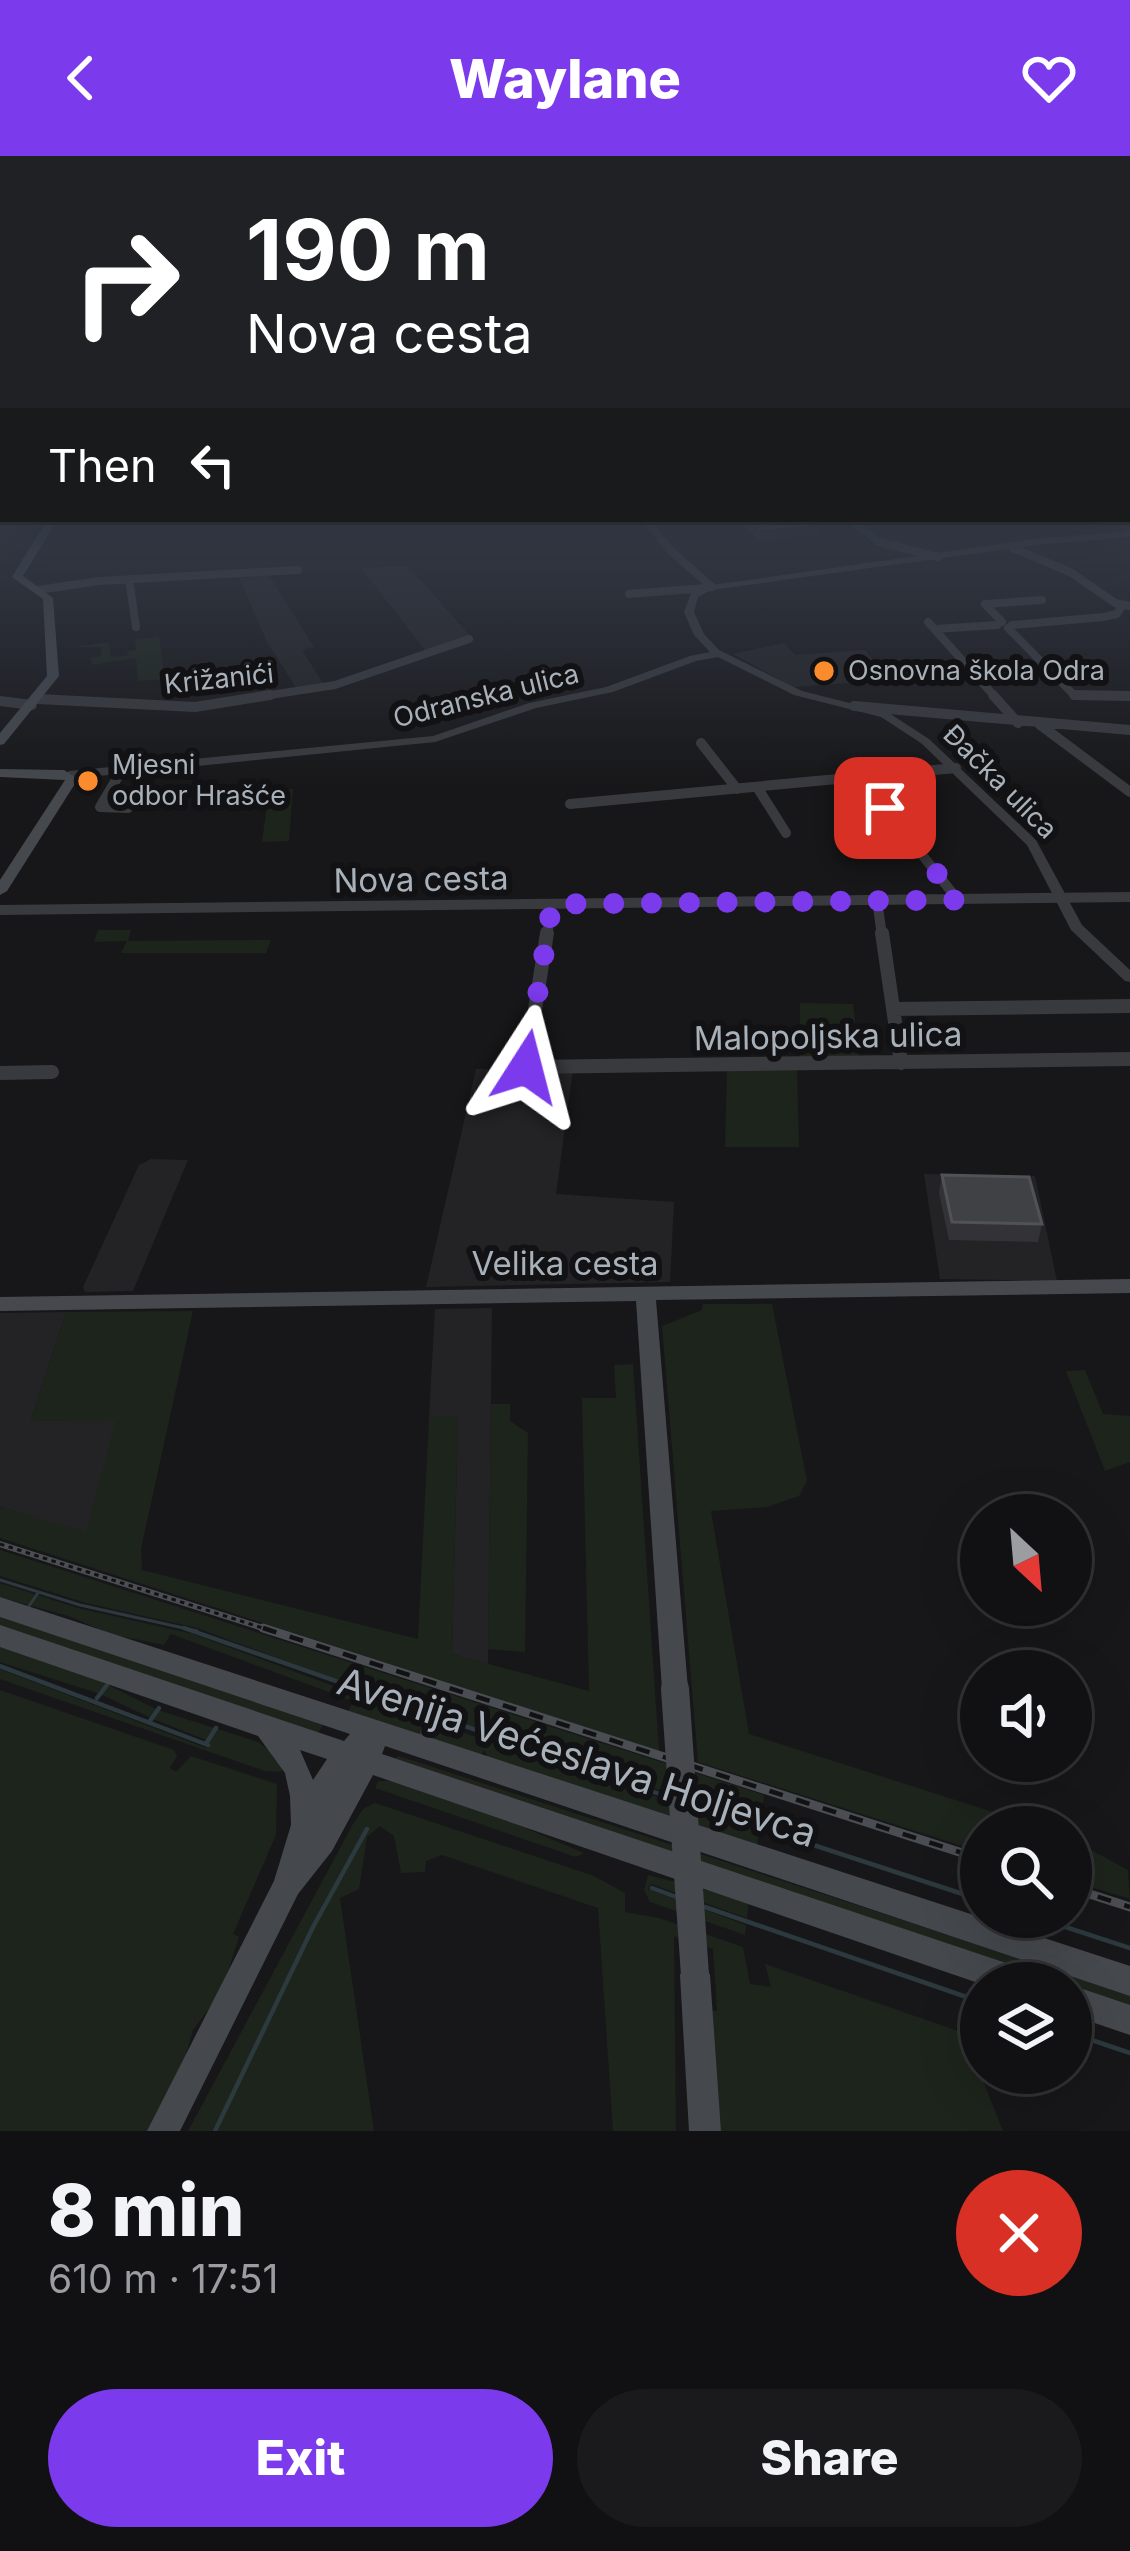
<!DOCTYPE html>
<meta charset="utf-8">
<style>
body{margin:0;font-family:Inter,sans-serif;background:#1a1a1c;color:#f1f3f6;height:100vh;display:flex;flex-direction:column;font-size:45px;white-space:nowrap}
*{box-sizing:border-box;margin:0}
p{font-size:39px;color:#9c9da0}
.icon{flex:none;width:66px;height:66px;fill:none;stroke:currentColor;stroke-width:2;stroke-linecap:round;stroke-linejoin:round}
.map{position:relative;height:1975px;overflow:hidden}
.side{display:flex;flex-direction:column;background:#111113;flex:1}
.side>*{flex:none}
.top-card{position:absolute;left:0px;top:0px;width:1131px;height:366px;box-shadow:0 12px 48px #0002,0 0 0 3px #303133;background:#202124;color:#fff;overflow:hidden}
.needle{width:78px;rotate:154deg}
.buttons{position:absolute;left:960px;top:1338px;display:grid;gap:24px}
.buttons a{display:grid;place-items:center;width:132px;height:132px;border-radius:50%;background:#111113;box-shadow:0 12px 48px #0002,0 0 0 3px #303133;font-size:60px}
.pin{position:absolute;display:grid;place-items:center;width:102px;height:102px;color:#fff;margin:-51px;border-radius:24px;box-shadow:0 6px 18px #0006}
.me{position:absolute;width:132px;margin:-66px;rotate:9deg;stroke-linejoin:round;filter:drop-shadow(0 0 9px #0008)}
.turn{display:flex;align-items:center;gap:42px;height:252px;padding:0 48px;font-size:54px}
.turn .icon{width:156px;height:156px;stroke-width:2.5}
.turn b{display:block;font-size:84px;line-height:102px}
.then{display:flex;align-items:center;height:114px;padding:0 48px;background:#0003;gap:24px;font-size:45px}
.round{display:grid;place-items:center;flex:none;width:126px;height:126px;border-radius:63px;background:#1a1a1c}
.headline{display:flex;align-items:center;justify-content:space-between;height:204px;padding:0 48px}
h1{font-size:72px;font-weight:800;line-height:90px}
.action{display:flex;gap:24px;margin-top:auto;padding:24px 48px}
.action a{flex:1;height:138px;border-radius:72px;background:#7c3aed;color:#fff;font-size:48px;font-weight:800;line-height:138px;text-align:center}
.action a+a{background:#1a1a1c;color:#f1f3f6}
header{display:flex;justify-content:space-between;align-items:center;height:156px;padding:0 48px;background:#7c3aed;color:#fff;font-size:54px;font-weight:800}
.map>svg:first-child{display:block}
.built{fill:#232326}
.green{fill:#1d241c}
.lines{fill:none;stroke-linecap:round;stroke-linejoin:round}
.stream-far1{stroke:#2c393e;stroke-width:3}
.stream{stroke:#2c393e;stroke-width:4.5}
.minor-far2{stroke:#383a3e;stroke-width:8}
.minor-far1{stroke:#383a3e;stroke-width:10}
.minor{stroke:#383a3e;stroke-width:14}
.tertiary{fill:#383a3e;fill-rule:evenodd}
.secondary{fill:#45494e;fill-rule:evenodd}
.rail-far1-casing{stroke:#4a4e53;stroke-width:6}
.rail-casing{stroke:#4a4e53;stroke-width:9}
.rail-far1{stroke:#121214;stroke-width:3;stroke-dasharray:4.5;stroke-linecap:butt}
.rail{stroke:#121214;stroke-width:4.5;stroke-dasharray:14;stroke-linecap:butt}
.secondary-bridge{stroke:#45494e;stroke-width:28}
.wall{fill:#333337}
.shaded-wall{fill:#222225}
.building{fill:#3f4145;stroke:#505257;stroke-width:3}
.route{stroke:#7c3aed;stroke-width:21;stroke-dasharray:0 37.8}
.poi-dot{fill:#fb8c2d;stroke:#121214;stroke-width:4.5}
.labels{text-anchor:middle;stroke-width:12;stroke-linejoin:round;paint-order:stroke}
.far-poi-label{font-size:27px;fill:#a8b1ba;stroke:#121214;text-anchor:start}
.far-street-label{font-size:27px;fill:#a8b1ba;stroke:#121214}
.street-label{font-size:33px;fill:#a8b1ba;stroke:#121214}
.near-street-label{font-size:39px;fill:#a8b1ba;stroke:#121214}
</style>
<header><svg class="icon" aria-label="back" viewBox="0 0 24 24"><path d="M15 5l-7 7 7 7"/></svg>Waylane<svg class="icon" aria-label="heart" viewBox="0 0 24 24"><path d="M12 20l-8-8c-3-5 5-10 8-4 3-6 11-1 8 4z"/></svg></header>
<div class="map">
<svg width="1130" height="1975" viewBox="0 0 1130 1975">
<rect width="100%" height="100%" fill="#171719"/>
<!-- built -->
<path class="built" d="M408,410L472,482L425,494L361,412Z
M269,419L314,491L302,494L324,529L297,533L267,486L239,422Z
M784,487L795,499L865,494L889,524L793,531L733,498Z
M476,913H573L556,1038L674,1046L670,1126L426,1131Z
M151,1003L188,1004L133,1135L85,1136L83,1131L139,1009Z
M924,1018L1035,1020L1057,1125L940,1123Z
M492,1152L488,1508L452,1498L458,1261H429L435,1153Z
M66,1156L31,1265L117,1263L86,1377L0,1351V1157Z"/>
<!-- green -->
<path class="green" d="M159,481L165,523L138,525L136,502L91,509V501L101,500L102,491H75L109,486L111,501L127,500L128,495L136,494L135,483Z
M293,633L289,685L262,686L269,634Z
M98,774H131L128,785L271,784L266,797H121L127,785L94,786Z
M800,847L853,848L860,905H800Z
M727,912H797L799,991H725Z
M703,1148H772L807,1325L799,1340L767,1351L711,1355L749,1578L1040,1671H981V1696L698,1606L662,1170L702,1154Z
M193,1155L141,1393L142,1414L418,1483L429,1261L458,1260L452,1498L589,1535L582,1242H616L614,1209L633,1208L659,1595L0,1382V1351L86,1376L116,1264L31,1265L66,1156Z
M1085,1214L1103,1258L1130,1260V1306L1105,1315L1066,1215Z
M491,1248H510V1265L528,1277L525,1496L488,1493Z
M0,1394L764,1639L760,1668L385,1542L197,1472L86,1447L0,1420Z
M0,1427L78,1452L193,1478L428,1565L759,1675L757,1692L488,1601L484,1594L481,1599L428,1581L424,1574L420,1579L348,1556L353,1545L171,1478L164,1489L110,1478L71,1461L0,1441Z
M0,1461L323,1569L318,1577L0,1470Z
M0,1490L96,1523L158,1554L258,1586L287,1607L281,1616L265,1615L0,1523V1513L206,1592L210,1587V1581L206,1584L153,1563L155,1558L151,1562L100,1538L0,1506Z
M0,1534L174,1594L177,1600L170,1612L176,1616L191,1600L277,1628L276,1679L233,1778L239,1781L221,1837L193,1874L185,1902L148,1975H0Z
M399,1600L1130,1838V1850L394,1602Z
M393,1625L490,1657L584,1697L576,1701L375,1632L378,1625Z
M375,1647L594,1720L625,1737V1756L659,1762L743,1791L750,1828L771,1831L765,1808L964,1877L1003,1975H721L711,1855H717L713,1793L674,1780L676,1975H613L598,1752L442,1699L426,1705L425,1716L401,1717L394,1680L380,1670L367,1681L359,1733L340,1742L374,1975H188L353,1668L363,1653Z
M1071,1683L1128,1714L1130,1743L1071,1725Z
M648,1719L749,1745L747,1762L651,1728L648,1733L746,1769L745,1779L650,1746L644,1734Z"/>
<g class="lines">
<!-- stream-far1 -->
<path class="stream-far1" d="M0,1424L80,1449L197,1475
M29,1450L38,1437"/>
<!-- stream -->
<path class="stream" d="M184,1472L671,1642
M0,1510L208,1589
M97,1542L107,1529
M150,1565L159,1552
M422,1578L429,1564
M207,1586L216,1572
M698,1651L981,1744
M652,1732L679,1742
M705,1751L981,1846
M1035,1761L1130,1792
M1071,1877L1130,1897
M215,1975L313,1771L367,1673"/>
<!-- minor-far2 -->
<path class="minor-far2" d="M645,363L671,395L712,431
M850,363L879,386L938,401
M1013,392L1072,417L1115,447L1130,450
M129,423L136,471
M38,434L99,425L298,414
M629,438L707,432
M928,466L996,542
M1002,466L985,448L1042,444
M1012,469L1103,461L1117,458L1122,450
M1008,472L1075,540H1130
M935,473L997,469
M251,542L335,529L469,483"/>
<!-- minor-far1 -->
<path class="minor-far1" d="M993,539L1018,567
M1074,539L1130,540
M38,543L195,551L270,539
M0,545L32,549
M854,550L1130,574
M1039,568L1130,636
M701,587L737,633
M123,612L100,651L128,652
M861,622L958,744
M757,631L786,677
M570,648L956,612
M877,744L882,780
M0,754L1130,741
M547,780L552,748"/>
<!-- minor -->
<path class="minor" d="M547,777L526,911L1130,903
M882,777L901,907
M893,853L1130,850
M0,917L52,916"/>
<!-- tertiary -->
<path class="tertiary" d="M1130,375V381L1043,388L711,434L698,441L694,456L704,478L719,494L802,535L889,557L929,583L1036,684L1082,769L1130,814V826L1125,825L1071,774L1027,689L921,587L881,561L794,539L718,501L696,505L613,536L536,552L435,586L69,623L63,619L69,615L433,580L529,547L606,531L690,500L710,496L694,479L684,456L691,437L706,430L1043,382Z"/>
<!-- secondary -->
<path class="secondary" d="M48,363H58L23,420L53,442L59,520L4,588L0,589V577L47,520L43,443L12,421Z
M0,613L64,614L78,623L7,735L0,739V724L65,624L0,621Z
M1130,1123V1137L656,1144L688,1533L684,1541L675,1544L666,1541L662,1533L636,1145L0,1155V1141Z
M0,1441L1130,1810V1840L385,1590L382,1598L1021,1812L1032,1816L1036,1827L981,1828L373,1619L332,1695L298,1738L180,1975H147L274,1725L291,1669L290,1640L285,1617L258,1580L0,1491V1469L344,1585L350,1578L0,1461ZM300,1594L327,1603L313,1624Z
M695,1804L705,1809L710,1819L721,1975H689L680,1819L685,1809Z
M1071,1829L1130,1849V1879L1071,1859Z"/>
<!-- rail-far1 casing -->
<g class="rail-far1-casing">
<path id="rail-far1" d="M0,1388L272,1475"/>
</g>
<!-- rail casing -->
<g class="rail-casing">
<path id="rail" d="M263,1472L981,1703
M1071,1732L1130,1751"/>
</g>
<!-- rail-far1 -->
<use href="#rail-far1" class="rail-far1"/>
<!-- rail -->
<use href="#rail" class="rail"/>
<!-- secondary-bridge -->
<path class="secondary-bridge" d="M675,1533L695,1819"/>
</g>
<!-- wall -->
<path class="wall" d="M740,363H814L819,367L818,379L759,385L740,365Z
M942,1019L1042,1068L1038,1086L949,1084L939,1037Z"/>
<!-- shaded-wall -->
<path class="shaded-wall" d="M819,367L818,379L759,385L760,373Z"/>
<!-- building -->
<path class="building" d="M750,363H814L819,367L760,373Z
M942,1019L1029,1021L1042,1068L952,1066Z"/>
<!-- sky -->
<linearGradient id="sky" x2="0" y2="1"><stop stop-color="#0d0d0e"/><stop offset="0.56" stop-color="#363c49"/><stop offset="1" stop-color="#363c49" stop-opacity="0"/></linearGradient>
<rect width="1130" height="632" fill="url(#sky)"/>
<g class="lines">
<!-- route -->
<path class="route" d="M526,911L552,748L958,744L885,652"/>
</g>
<!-- markers -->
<g class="poi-dot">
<circle cx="824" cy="515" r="12"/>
<circle cx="88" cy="625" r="12"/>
</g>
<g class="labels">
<!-- far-poi labels -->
<g class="far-poi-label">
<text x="848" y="524">Osnovna škola Odra</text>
<text x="112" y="618">Mjesni<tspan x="112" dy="31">odbor Hrašće</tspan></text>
</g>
<!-- far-street labels -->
<g class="far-street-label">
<text transform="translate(219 523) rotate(-6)" y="9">Križanići</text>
<text transform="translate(486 540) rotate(-14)" y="9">Odranska ulica</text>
<text transform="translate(1000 626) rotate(45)" y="9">Đačka ulica</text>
</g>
<!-- street labels -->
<g class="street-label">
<text transform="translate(421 723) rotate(-1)" y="12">Nova cesta</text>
<text transform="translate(828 880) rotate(-1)" y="12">Malopoljska ulica</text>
<text x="565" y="1119">Velika cesta</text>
</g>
<!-- near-street labels -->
<g class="near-street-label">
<text transform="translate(577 1601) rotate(18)" y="14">Avenija Većeslava Holjevca</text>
</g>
</g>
</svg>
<div class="buttons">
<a><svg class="needle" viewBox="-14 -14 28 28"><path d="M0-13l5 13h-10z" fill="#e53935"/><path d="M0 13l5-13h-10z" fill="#9c9da0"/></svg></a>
<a><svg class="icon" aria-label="sound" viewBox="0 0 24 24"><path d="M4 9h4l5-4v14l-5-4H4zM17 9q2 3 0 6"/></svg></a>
<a><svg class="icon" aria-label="search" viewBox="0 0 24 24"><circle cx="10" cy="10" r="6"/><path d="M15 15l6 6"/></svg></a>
<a><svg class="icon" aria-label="layers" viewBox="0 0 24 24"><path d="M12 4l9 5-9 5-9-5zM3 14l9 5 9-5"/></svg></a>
</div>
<div class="pin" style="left:885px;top:652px;background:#d93025"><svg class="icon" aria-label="arrive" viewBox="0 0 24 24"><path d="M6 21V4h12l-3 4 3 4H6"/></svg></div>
<svg class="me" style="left:526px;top:911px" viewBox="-20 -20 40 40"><path d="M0-17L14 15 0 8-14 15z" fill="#7c3aed" stroke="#fff" stroke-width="4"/></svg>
<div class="top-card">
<div class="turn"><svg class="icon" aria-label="right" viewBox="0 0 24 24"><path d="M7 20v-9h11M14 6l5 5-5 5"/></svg><div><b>190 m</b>Nova cesta</div></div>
<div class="then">Then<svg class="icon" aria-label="left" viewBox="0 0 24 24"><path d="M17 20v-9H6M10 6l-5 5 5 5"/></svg></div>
</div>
</div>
<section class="side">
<div class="headline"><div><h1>8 min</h1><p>610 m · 17:51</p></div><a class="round" style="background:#d93025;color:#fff"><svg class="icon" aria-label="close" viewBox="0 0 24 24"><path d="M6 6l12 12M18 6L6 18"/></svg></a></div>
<div class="action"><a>Exit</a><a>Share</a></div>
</section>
